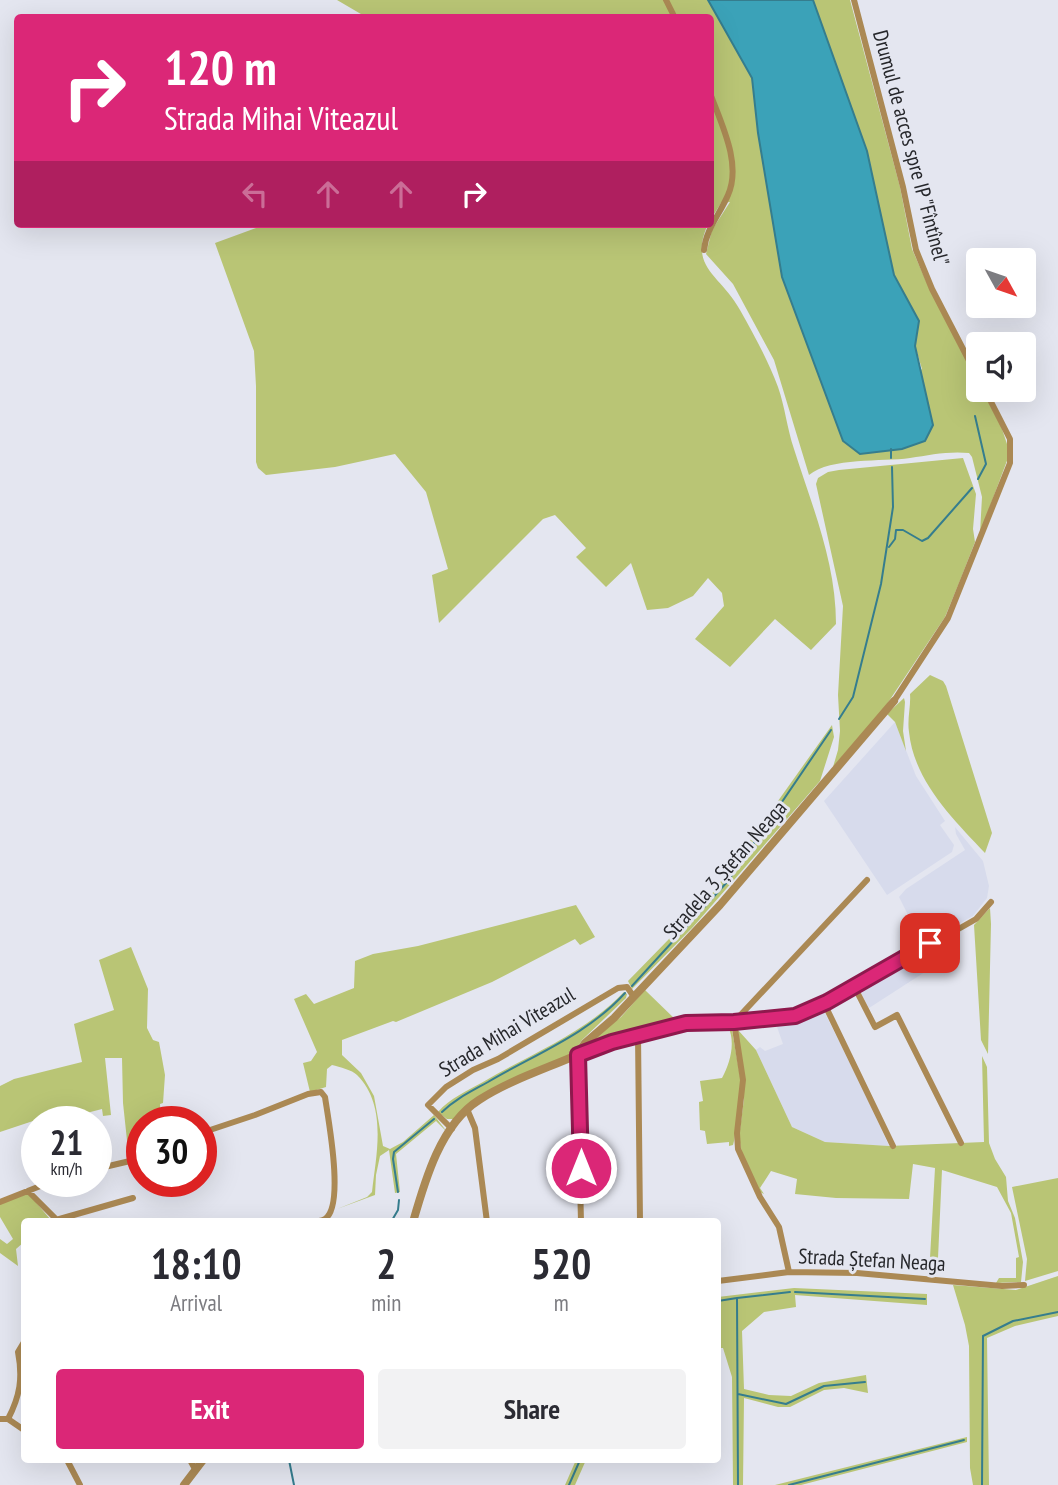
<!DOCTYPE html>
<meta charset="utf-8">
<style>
body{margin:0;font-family:"PT Sans Narrow",sans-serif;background:#f2f2f3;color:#2b2b33;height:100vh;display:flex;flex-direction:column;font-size:26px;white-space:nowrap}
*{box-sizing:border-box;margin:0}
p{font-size:23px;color:#7c7c81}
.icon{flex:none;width:38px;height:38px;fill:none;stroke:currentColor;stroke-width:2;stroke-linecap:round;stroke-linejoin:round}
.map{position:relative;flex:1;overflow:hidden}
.drawer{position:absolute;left:21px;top:1218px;width:700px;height:245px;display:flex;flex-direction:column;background:#fff;border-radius:7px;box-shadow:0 7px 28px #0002}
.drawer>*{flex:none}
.top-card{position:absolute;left:14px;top:14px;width:700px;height:214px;border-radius:7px;box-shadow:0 7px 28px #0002;background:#db2777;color:#fff;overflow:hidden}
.needle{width:46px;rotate:130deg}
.fabs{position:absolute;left:966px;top:248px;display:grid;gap:14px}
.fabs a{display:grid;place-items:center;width:70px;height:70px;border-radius:7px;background:#fff;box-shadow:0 7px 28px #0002;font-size:35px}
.speed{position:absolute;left:21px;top:1106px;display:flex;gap:14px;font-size:35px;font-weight:700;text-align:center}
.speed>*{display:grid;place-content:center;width:91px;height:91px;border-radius:50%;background:#fff;box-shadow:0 7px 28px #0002;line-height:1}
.speed small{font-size:18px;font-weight:400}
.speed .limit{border:10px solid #d22;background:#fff;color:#111}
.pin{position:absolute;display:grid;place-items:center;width:60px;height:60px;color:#fff;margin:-30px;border-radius:14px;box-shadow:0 4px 10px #0006}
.me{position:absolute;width:77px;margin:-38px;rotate:0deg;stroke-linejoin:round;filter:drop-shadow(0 0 5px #0008)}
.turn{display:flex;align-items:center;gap:24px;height:147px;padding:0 35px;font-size:32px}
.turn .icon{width:91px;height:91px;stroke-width:2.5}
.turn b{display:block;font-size:49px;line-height:60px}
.lanes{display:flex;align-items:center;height:66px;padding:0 35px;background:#0003;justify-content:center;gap:35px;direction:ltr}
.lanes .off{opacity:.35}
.eta{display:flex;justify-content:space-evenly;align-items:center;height:119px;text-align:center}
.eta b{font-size:42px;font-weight:700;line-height:49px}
.button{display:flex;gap:14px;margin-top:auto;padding:14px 35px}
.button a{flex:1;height:80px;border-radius:7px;background:#db2777;color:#fff;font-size:28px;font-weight:700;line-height:80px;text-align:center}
.button a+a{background:#f2f2f3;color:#2b2b33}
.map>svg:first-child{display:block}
.built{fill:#d7dbec}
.green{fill:#b9c575}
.water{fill:#3ba2b8;stroke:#357d8e;stroke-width:2}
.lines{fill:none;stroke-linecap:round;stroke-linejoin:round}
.stream{stroke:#357d8e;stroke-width:2}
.minor{stroke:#ab8954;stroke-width:6}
.tertiary{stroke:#ab8954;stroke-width:8}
.route-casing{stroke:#8e194d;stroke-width:18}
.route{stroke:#db2777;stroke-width:12}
.labels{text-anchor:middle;stroke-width:6;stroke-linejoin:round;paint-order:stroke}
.street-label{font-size:21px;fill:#26272b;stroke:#e4e6f0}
</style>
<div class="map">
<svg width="1058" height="1485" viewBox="0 0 1058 1485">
<rect width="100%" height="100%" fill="#e4e6f0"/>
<!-- built -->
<path class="built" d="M895,722L916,776L945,821L940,825L954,845L952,852L887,895L824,801Z
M955,827L983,861L989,886L987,898L973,916L915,948L913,937L916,931L899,897L906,889L965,850L956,834Z
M947,939L957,956L944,964L942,961L869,1008L859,989Z
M823,1009L867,1098L889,1146L825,1142L792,1127L756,1050L760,1047L765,1051L783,1044L776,1024L799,1019Z"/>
<!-- green -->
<path class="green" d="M337,0H708L752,78L758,133L782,277L843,441L922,369L915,346L919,321L894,275L867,151L813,0H850L900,187L912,249L926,281L978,384V390H982L1001,426L1008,447V458L980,533L982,497L972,457L969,453C948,451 930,455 910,458C882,462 831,457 809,475L774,360L733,284L706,254L712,230L730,202L721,203L711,219L710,18L366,17Z
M267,224H708C688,268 721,275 740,310C754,335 768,360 778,387C785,407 787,428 794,449C812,506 836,562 836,624L811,650L775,619L730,667L695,639L724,606L722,593L708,578L693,596L668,608L647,610L631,563L606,587L576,557L586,548L555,515L543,519L439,623L432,575L448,569L426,492L395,454L335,467L266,475L258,468L256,462V386L254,351L215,243Z
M963,458L976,494L973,529L975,542L959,583L945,617L883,710L833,767L838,750L840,731L838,695L843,606L816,484L818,478L828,472L839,470Z
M930,675L943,681L946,686L992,833L985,853C953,819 914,781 909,732C907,719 911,706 910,694Z
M904,698L905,702L903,731L906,751L895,722L887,714Z
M832,725L834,737L820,781L693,927L632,989L628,981L709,898Z
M576,905L595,937L580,945L575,939L492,982L396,1022L393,1021L342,1040V1055L361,1073L374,1096L383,1146L390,1149L403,1142L434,1115L447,1132L436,1121L396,1154L400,1192L395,1193L389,1150L380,1156L376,1175L375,1195L337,1209L367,1197L372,1192C376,1155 388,1106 357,1075C352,1070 340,1067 332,1065L327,1069L326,1087L310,1092L303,1063L311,1061L317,1052L294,999L306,994L314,1004L354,988L355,961L373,954L418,946Z
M990,908L991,924L988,1054L981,1040L974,925Z
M131,947L148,989L147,1028L153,1040L159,1042L165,1075L163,1103L160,1104L161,1122H142V1148L129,1159L123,1103L122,1058H105L111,1115L103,1116L102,1109L52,1122H37V1126L33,1121L0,1132V1086L14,1079L82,1062L74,1024L114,1010L99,960Z
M645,990L678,1022L586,1049V1044L621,1017Z
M624,992L627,994L626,998L582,1040L573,1054L509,1081L455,1119H447L438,1112C450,1098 467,1091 483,1082C532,1053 584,1034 624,992Z
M823,1007V1009L799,1019L746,1028L747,1023L794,1018Z
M728,1026L732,1030L741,1082L734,1141L733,1145L729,1146V1142L707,1144L705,1131L700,1130L699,1102L703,1101L700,1081L722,1078C730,1063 736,1043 728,1026Z
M738,1030L756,1050L792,1127L825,1142L889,1146L984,1142L982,1056L987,1067L989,1143L995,1159L1006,1177L1008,1201L1015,1218L1023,1262L1021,1282L996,1283L999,1278H1016V1258L1019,1257L1011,1213L997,1187L942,1170L938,1258H930L935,1168L913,1164L909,1199L836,1198L795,1194L797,1179L771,1171L760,1188L764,1194L760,1192L742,1154L739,1137L744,1099Z
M1058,1178V1271L1025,1281L1027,1259L1012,1187Z
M28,1193L50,1219L46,1221L24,1222V1242L16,1249L18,1266L0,1253V1239L7,1244L13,1239L0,1217V1204Z
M1058,1276V1316L1015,1326L987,1338L989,1485H973L970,1468L969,1346L965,1325L953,1285L1016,1290Z
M794,1288L927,1294V1305L795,1295L796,1307L764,1312L742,1331L744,1389L769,1395L791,1396L819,1383L866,1375L868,1393L844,1388L824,1390L790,1407H778L744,1398L743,1485H733L732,1377L723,1348H718V1297Z
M967,1437V1442L801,1485H775Z
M576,1460H586L575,1485H565Z"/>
<!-- water -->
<path class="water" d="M708,0H813L867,151L894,275L919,321L915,346L933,425L925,441L902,449L860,454L843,441L782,277L758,133L752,78Z"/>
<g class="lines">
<!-- stream -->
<path class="stream" d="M975,416L986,464L978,479
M891,449V458
M889,547L895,539L896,530H903L922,541L928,538L972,488
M839,719L853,697L881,584L893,507L892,467
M632,986L728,881L831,730
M442,1112C455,1099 472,1091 488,1082C535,1054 587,1035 625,993
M398,1192L393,1159L394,1152L434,1119
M391,1222L398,1210L399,1200
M795,1292L925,1299
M718,1301L737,1298
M738,1394L786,1404L824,1386L865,1382
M289,1460L294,1485
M569,1485L580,1460
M738,1485L737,1298L790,1292
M789,1485L964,1440
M982,1485L983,1336L1013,1321L1058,1312"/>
<!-- minor -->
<path class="minor" d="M666,0L675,18
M854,0L903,187L916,250L932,289L978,378
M704,250C706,229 720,214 728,195C742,164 721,123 710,93
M894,701L948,618L1010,463V439L985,390
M854,986L875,1027L897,1015L961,1143
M824,1003L893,1146
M638,1035L640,1222
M467,1109L475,1128L487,1222
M452,1129L428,1105L446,1087L473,1070L498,1059L618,988L627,987L634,997
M201,1133L255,1115L308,1094L321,1092L325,1097C328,1118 345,1206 325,1219C322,1221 318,1221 314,1222
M96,1169L130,1161L142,1151
M28,1191L55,1218
M0,1202L53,1181
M49,1222L133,1198
M581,1222L577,1055L612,1043L686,1023L734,1022L795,1016L827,1002L962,927L976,919L991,902
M789,1272L779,1227L760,1197L738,1149L737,1133L743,1080L734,1022L867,880
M718,1281L789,1272L857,1273L1002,1286L1024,1285
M0,1419H8L24,1430
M8,1419C20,1396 23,1378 18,1352L24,1342
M67,1460L80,1485
M190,1460L195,1469
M329,1460H342"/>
<!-- tertiary -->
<path class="tertiary" d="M413,1222C425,1180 441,1124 479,1100C508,1081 545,1069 577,1055L585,1043L614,1018L720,905L894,701
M184,1485L203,1460"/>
</g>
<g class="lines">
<!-- route casing -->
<g class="route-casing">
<path id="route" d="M581,1168L578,1055L612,1042L686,1023L734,1022L795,1016L827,1002L930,943"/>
</g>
<!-- route -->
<use href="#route" class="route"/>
</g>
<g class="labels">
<!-- street labels -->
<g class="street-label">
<text transform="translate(911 148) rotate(75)" y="7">Drumul de acces spre IP "Fîntînel"</text>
<text transform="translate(725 870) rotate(-49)" y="7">Stradela 3 Ștefan Neaga</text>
<text transform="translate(507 1032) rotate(-31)" y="7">Strada Mihai Viteazul</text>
<text transform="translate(872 1260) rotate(3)" y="7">Strada Ștefan Neaga</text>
</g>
</g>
</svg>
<div class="fabs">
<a><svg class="needle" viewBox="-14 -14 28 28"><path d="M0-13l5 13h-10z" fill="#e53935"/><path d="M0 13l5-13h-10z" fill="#7c7c81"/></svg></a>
<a><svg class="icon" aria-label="sound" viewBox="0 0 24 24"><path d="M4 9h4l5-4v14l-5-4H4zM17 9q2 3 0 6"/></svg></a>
</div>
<div class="speed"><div>21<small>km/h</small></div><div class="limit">30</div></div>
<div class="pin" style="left:930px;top:943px;background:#d93025"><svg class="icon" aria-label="arrive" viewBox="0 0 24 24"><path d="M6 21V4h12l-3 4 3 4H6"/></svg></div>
<svg class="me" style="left:581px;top:1168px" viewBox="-20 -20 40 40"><circle r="17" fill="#db2777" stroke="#fff" stroke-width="3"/><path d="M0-11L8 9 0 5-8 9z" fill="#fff"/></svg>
<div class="top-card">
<div class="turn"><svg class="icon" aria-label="right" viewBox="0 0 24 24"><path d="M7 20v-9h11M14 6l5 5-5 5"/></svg><div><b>120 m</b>Strada Mihai Viteazul</div></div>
<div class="lanes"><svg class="icon off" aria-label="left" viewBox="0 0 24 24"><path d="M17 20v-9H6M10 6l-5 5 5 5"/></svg><svg class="icon off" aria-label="ahead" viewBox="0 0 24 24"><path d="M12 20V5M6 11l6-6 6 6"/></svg><svg class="icon off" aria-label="ahead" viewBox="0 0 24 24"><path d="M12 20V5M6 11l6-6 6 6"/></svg><svg class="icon" aria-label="right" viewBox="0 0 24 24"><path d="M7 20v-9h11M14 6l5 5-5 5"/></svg></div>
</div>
<section class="drawer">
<div class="eta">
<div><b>18:10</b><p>Arrival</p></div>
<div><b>2</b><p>min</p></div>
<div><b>520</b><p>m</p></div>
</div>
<div class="button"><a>Exit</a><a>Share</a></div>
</section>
</div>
